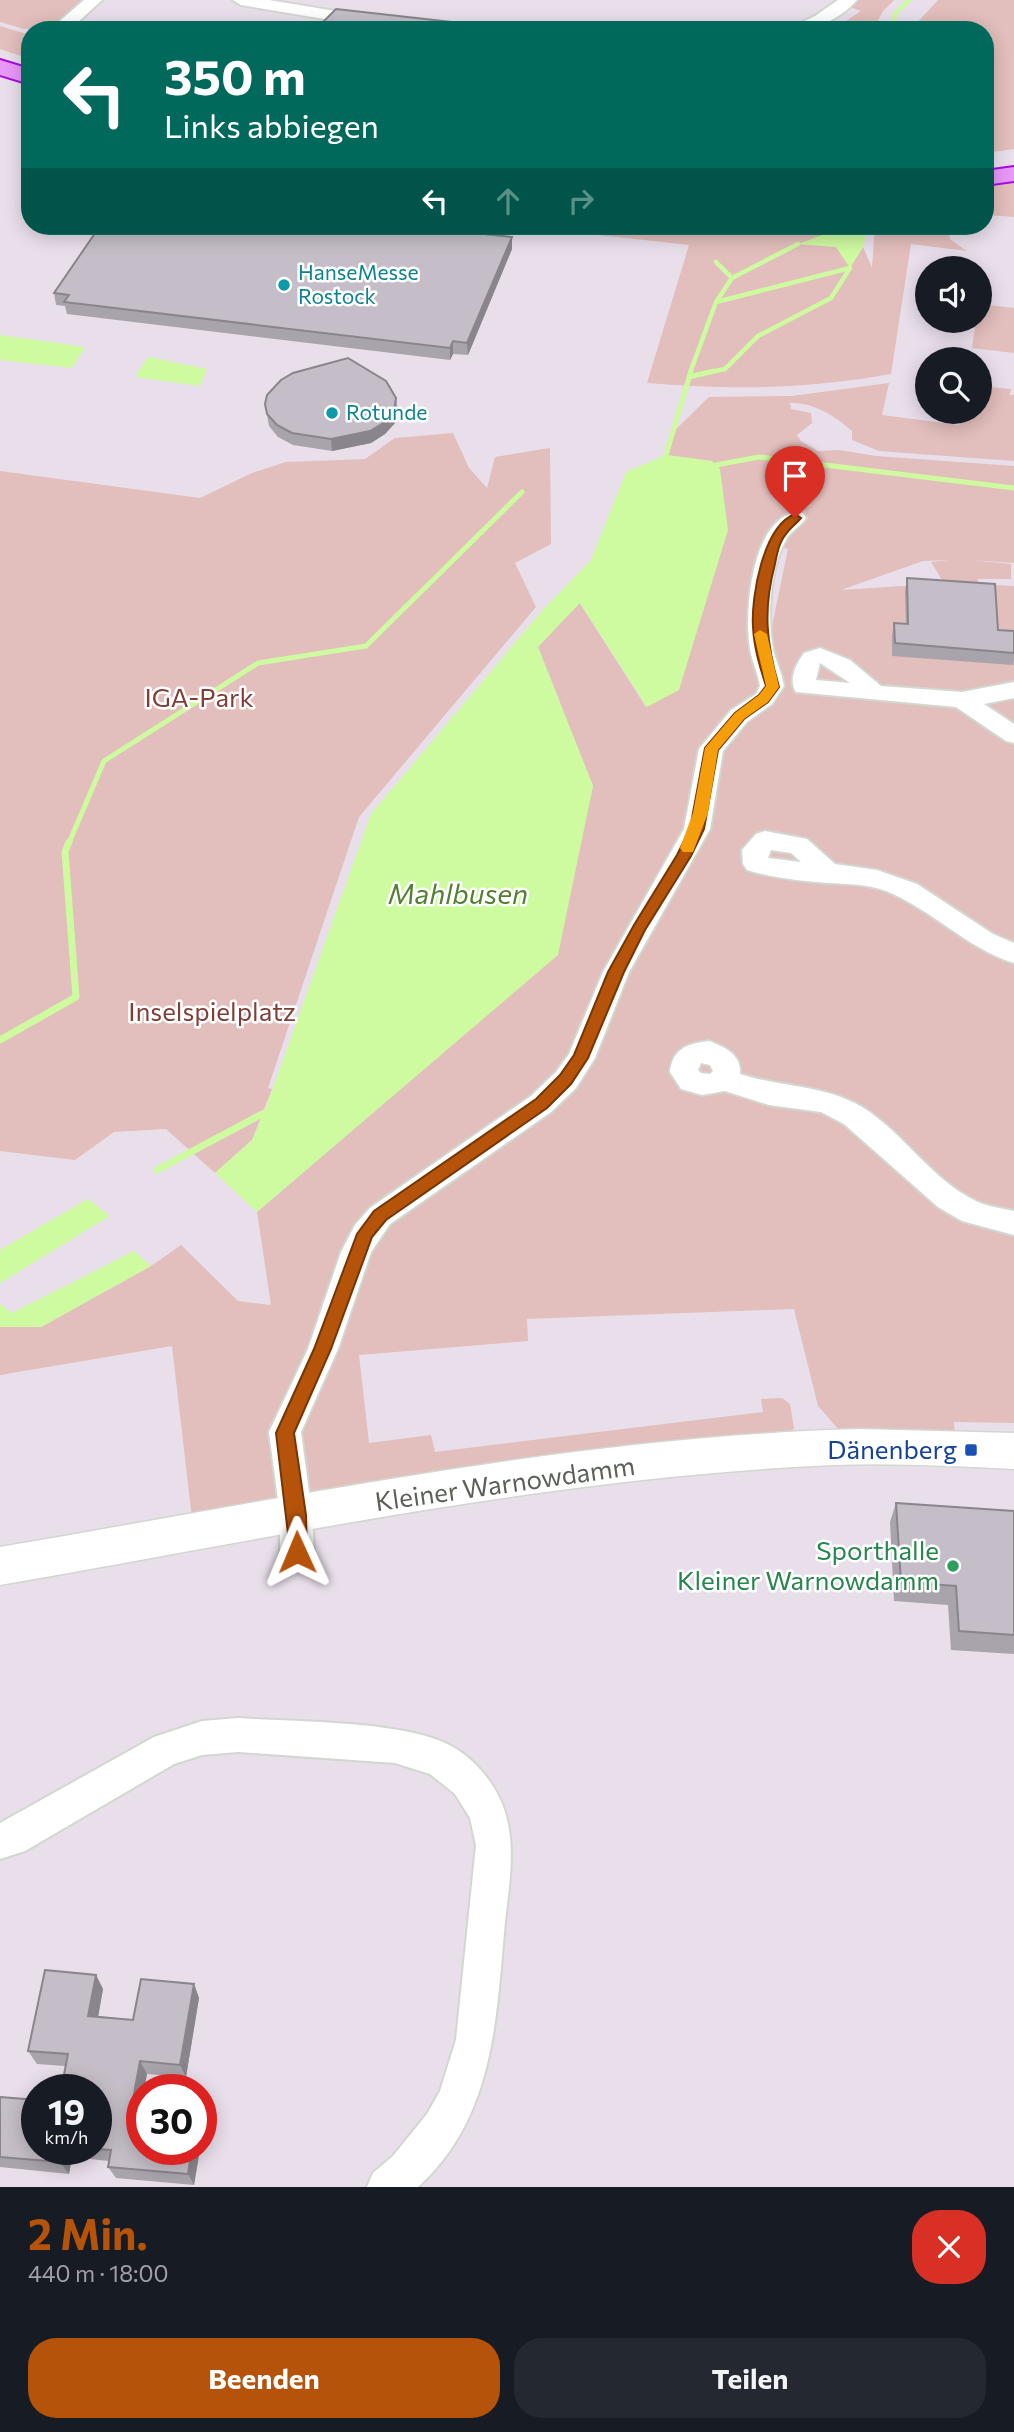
<!DOCTYPE html>
<html lang="de">
<meta charset="utf-8">
<style>
body{margin:0;font-family:Commissioner,sans-serif;background:#242831;color:#f1f3f6;height:100vh;display:flex;flex-direction:column;font-size:26px;white-space:nowrap}
*{box-sizing:border-box;margin:0}
p{font-size:23px;color:#9ea1a6}
.icon{flex:none;width:38px;height:38px;fill:none;stroke:currentColor;stroke-width:2;stroke-linecap:round;stroke-linejoin:round}
.map{position:relative;height:2187px;overflow:hidden}
.details{display:flex;flex-direction:column;background:#171b24;flex:1}
.details>*{flex:none}
.guide{position:absolute;left:21px;top:21px;width:973px;height:214px;border-radius:28px;box-shadow:0 4px 18px #0003;background:#00695c;color:#fff;overflow:hidden}
.fabs{position:absolute;left:915px;top:256px;display:grid;gap:14px}
.fabs a{display:grid;place-items:center;width:77px;height:77px;border-radius:50%;background:#171b24;box-shadow:0 4px 18px #0003;font-size:35px}
.speed{position:absolute;left:21px;top:2074px;display:flex;gap:14px;font-size:35px;font-weight:700;text-align:center}
.speed>*{display:grid;place-content:center;width:91px;height:91px;border-radius:50%;background:#171b24;box-shadow:0 4px 18px #0003;line-height:1}
.speed small{font-size:18px;font-weight:400}
.speed .limit{border:10px solid #d22;background:#fff;color:#111}
.pin{position:absolute;display:grid;place-items:center;width:60px;height:60px;color:#fff;margin:-72px -30px;border-radius:50% 50% 50% 0;rotate:-45deg;box-shadow:0 0 7px #0007}
.pin .icon{rotate:45deg}
.me{position:absolute;width:77px;margin:-38px;rotate:359deg;stroke-linejoin:round;filter:drop-shadow(0 0 5px #0008)}
.turn{display:flex;align-items:center;gap:24px;height:147px;padding:0 28px;font-size:32px}
.turn .icon{width:91px;height:91px;stroke-width:2.5}
.turn b{display:block;font-size:49px;line-height:60px}
.lanes{display:flex;align-items:center;height:66px;padding:0 28px;background:#0003;justify-content:center;gap:35px;direction:ltr}
.lanes .off{opacity:.35}
.round{display:grid;place-items:center;flex:none;width:74px;height:74px;border-radius:28px;background:#242831}
.headline{display:flex;align-items:center;justify-content:space-between;height:119px;padding:0 28px}
h1{font-size:42px;font-weight:700;line-height:52px;color:#b45309}
.primary-button{display:flex;gap:14px;margin-top:auto;padding:14px 28px}
.primary-button a{flex:1;height:80px;border-radius:28px;background:#b45309;color:#fff;font-size:28px;font-weight:700;line-height:80px;text-align:center}
.primary-button a+a{background:#242831;color:#f1f3f6}
.map>svg:first-child{display:block}
.green{fill:#e2bebc;fill-rule:evenodd}
.water{fill:#cefaa0}
.lines{fill:none;stroke-linecap:round;stroke-linejoin:round}
.stream-far2{stroke:#cefaa0;stroke-width:4.5}
.stream-far1{stroke:#cefaa0;stroke-width:5}
.stream{stroke:#cefaa0;stroke-width:7}
.minor-casing{stroke:#d2d7d0;stroke-width:4}
.tertiary-casing{stroke:#d2d7d0;stroke-width:3}
.trunk-casing{stroke:#a90bdf;stroke-width:4}
.minor{fill:#fff;fill-rule:evenodd}
.tertiary{fill:#fff;fill-rule:evenodd}
.trunk{fill:#e997f9;fill-rule:evenodd}
.wall{fill:#a9a3ac}
.shaded-wall{fill:#8a858c}
.building{fill:#c5bec8;stroke:#8a858c;stroke-width:2}
.route{fill:#b45309;stroke:#753606;stroke-width:2}
.slow{fill:#f59e0b}
.culture-dot{fill:#0f9aa8;stroke:#fff;stroke-width:2.5}
.transit-dot{fill:#1a4fb4;stroke:#fff;stroke-width:2.5}
.leisure-dot{fill:#2e9e5b;stroke:#fff;stroke-width:2.5}
.labels{text-anchor:middle;stroke-width:5;stroke-linejoin:round;paint-order:stroke}
.far-culture-label{font-size:21px;fill:#0d838f;stroke:#fff;text-anchor:start}
.park-label{font-size:26px;fill:#7f3f37;stroke:#fff}
.transit-label{font-size:26px;fill:#164399;stroke:#fff;text-anchor:end}
.street-label{font-size:26px;fill:#5b6058;stroke:#fff}
.leisure-label{font-size:26px;fill:#27864d;stroke:#fff;text-anchor:end}
.water-label{font-size:28px;font-style:italic;fill:#548033;stroke:#fff}
</style>
<div class="map">
<svg width="1014" height="2187" viewBox="0 0 1014 2187">
<rect width="100%" height="100%" fill="#e9dfeb"/>
<!-- green -->
<path class="green" d="M0,0H89L64,25L24,29L0,22Z
M859,0H894L883,11L873,30H832L861,11L850,7Z
M938,0H1014V149L985,153V30H915V25Z
M0,26L30,35V59L0,49Z
M1014,183V217L985,215V187Z
M583,226H848L801,244L836,247L850,267L863,247L872,268L875,226H953L949,234L950,239L967,251L911,244L891,374C809,389 730,390 647,383L689,245L581,233Z
M980,304L1014,308V353L972,348L976,320H980Z
M889,383L882,415L959,425L962,411H980V386L1011,389L1010,395H1014V461L879,451L852,440V431C835,416 813,402 790,403L791,409L811,413L812,423L797,435L801,441L818,451L839,450L876,456L1014,466V563L969,560L1011,564V579H978V583H944L931,562L949,560L923,561L841,590L902,586L995,592V585L1014,586V1423L954,1422L955,1435L847,1439L818,1406L794,1309L527,1319L528,1341L359,1355L369,1443L431,1435L435,1452L763,1412L761,1399L782,1398L790,1404L794,1428L786,1438L192,1519L172,1346L0,1375V1327H41L151,1266L181,1245L238,1301L271,1305L257,1212L552,959L593,786L538,647L579,602L646,707L712,461L666,455L675,430L709,397L792,396ZM764,543L788,549L772,626V650L754,652L748,624L754,578Z
M453,433L469,468L487,488L495,457L550,448L551,544L515,563L536,607L359,817L268,1088L272,1089L252,1140L215,1173L166,1129L114,1132L75,1160L0,1151V471L200,498L252,473L286,462L365,459L395,438Z"/>
<!-- water -->
<path class="water" d="M847,226H868L863,247L850,268L836,247L798,244Z
M0,335L85,347L72,368L0,360Z
M148,357L207,369L200,386L135,377Z
M666,455L712,461L720,469L728,530L679,690L647,707L580,603L538,647L593,786L558,955L257,1212L215,1173L252,1140L264,1113L371,814L540,613L591,560L626,472Z
M88,1199L110,1216L0,1283V1250Z
M134,1251L151,1266L41,1327H0V1304L12,1313Z"/>
<g class="lines">
<!-- stream-far2 -->
<path class="stream-far2" d="M890,30L895,14L909,0
M716,262L732,278
M716,302L732,278L798,244
M690,373L716,302L850,268
M706,373L725,369L758,336L831,298L850,268"/>
<!-- stream-far1 -->
<path class="stream-far1" d="M689,377L714,371
M666,455L691,371
M716,465L759,457L1014,488
M69,843L104,761L258,663L366,646L522,492"/>
<!-- stream -->
<path class="stream" d="M0,1040L76,997L65,852L69,842
M157,1170L264,1113"/>
<!-- minor casing -->
<g class="minor-casing">
<path id="minor" d="M84,0H102L78,22L90,30C79,30 66,32 59,23L61,20Z
M233,0H269L366,16L374,21L366,26L241,5Z
M838,0H857C839,21 813,30 786,30L815,16Z
M417,21L460,25L468,30L411,29L409,26L411,23Z
M795,512L803,513L806,518C801,526 792,530 787,538C770,567 767,617 773,649C776,662 782,673 784,686L772,704L747,722L723,751L710,829L629,972L595,1058L576,1088L551,1112L390,1224L371,1252L338,1349L301,1432L312,1515L314,1552L309,1563L297,1567L285,1563L280,1552V1515L269,1432L308,1349L341,1252L355,1225L370,1208L531,1096L556,1072L569,1054L603,972L684,829L699,749L731,710L756,694L760,686C758,673 752,662 750,649C744,612 751,522 795,512Z
M820,648L850,660L881,686L962,692L1014,682V698L984,704L1014,724V743L1006,741L956,707L796,692C788,680 796,664 804,653ZM820,663L850,683L816,680Z
M765,831L807,839L835,864L877,870L917,884L993,934L1014,943V963C966,948 933,910 886,891C868,884 847,884 828,883C800,881 773,878 747,870L743,864L742,850L756,834ZM771,850L791,853L801,862L768,858Z
M709,1041C725,1047 742,1055 740,1074C780,1087 825,1085 862,1107C904,1133 932,1181 978,1202C989,1207 1002,1208 1014,1211V1235L962,1221L938,1207L844,1124L821,1112L769,1105L725,1091L702,1095L681,1089L670,1072C672,1049 688,1043 709,1041ZM701,1063L710,1065L713,1071L710,1074L701,1073L698,1070Z
M238,1718C292,1722 408,1720 453,1747C476,1760 497,1786 505,1812C516,1848 509,1885 505,1922C496,2018 495,2117 418,2187H367L373,2173L393,2156L427,2114L440,2091L456,2040L476,1845L470,1818L455,1794L430,1774L395,1763L238,1752L202,1755L174,1764L25,1851L0,1859V1823L154,1737L202,1721Z"/>
</g>
<!-- tertiary casing -->
<g class="tertiary-casing">
<path id="tertiary" d="M859,1429L1014,1433V1469C954,1466 894,1463 834,1465C554,1477 276,1537 0,1585V1547C284,1499 570,1437 859,1429Z"/>
</g>
<!-- trunk casing -->
<g class="trunk-casing">
<path id="trunk" d="M0,60L30,69V84L0,75Z
M1014,167V181L985,185V171Z"/>
</g>
<!-- minor -->
<use href="#minor" class="minor"/>
<!-- tertiary -->
<use href="#tertiary" class="tertiary"/>
<!-- trunk -->
<use href="#trunk" class="trunk"/>
</g>
<!-- wall -->
<path class="wall" d="M512,237V249L468,355L453,354L450,360L67,314L65,306L56,305L54,293Z
M396,398L397,411L395,423L385,434L371,443L332,451L293,445L278,437L269,426L265,404Z
M907,578L998,630L1014,631V660L1013,665L892,656V636L894,623L906,624L905,591Z
M896,1503L1014,1511V1654L951,1650L948,1605L894,1601L890,1522Z
M96,1975L103,1989L98,2016L133,2020L194,1984L199,1998L186,2077L147,2074L144,2090H142V2101L140,2111L200,2149L194,2185L116,2178L108,2167L109,2161L72,2157L69,2174L0,2167V2097L37,2149H96L65,2066L37,2064L28,2051Z"/>
<!-- shaded-wall -->
<path class="shaded-wall" d="M512,237V249L468,355L467,343Z
M453,341V354L450,360V348Z
M396,398L397,411L395,423L385,434L371,443L332,451L331,439Z
M96,1975L103,1989L96,2029L88,2016Z
M194,1984L199,1998L186,2077L180,2065Z
M140,2061L147,2074L144,2090H142V2101L138,2122L131,2110Z
M201,2123L204,2128L201,2144Z
M63,2149H66L72,2157L69,2174L60,2162Z
M192,2149H200L194,2185L188,2174Z"/>
<!-- building -->
<path class="building" d="M336,9L452,22L448,26L453,27L452,30H315Z
M100,226H407L512,237L467,343L453,341L450,348L64,302L69,295L54,293Z
M348,358L386,381L396,398L394,411L385,422L370,431L331,439L292,433L277,425L267,414L265,404L267,395L281,380L293,373Z
M907,578L995,584L998,630L1014,631V653L895,643L894,623L908,624Z
M896,1503L1014,1511V1635L959,1631L956,1586L901,1582Z
M45,1970L96,1975L88,2016L133,2020L141,1979L194,1984L180,2065L140,2061L131,2110L142,2111V2149H192L188,2174L108,2167L111,2150L96,2149V2090H61L68,2054L28,2051Z
M0,2097L37,2100V2149H63L60,2162L0,2157Z"/>
<!-- route -->
<path class="route" d="M795,514L801,518C796,524 790,528 786,534C779,542 777,554 775,564C763,609 766,642 779,687L768,702L744,719L718,750L704,829L691,856L645,930L624,972L588,1058L571,1084L547,1108L386,1220L372,1237L331,1349L294,1433L306,1515L307,1552L304,1559L297,1561L291,1559L276,1433L314,1349L357,1234L374,1211L536,1099L560,1075L574,1055L608,972L634,925L677,855L690,829L705,748L735,713L759,695L766,686C760,667 754,648 753,627C751,597 763,526 795,514Z"/>
<!-- slow -->
<path class="slow" d="M760,630L767,634L779,687L768,702L744,719L718,750L708,813L693,852H683L680,848L693,813L705,748L735,713L759,695L766,686L754,634Z"/>
<!-- markers -->
<g class="culture-dot">
<circle cx="284" cy="285" r="7"/>
<circle cx="332" cy="413" r="7"/>
</g>
<rect class="transit-dot" x="964" y="1443" width="14" height="14" rx="3.5"/>
<circle class="leisure-dot" cx="953" cy="1566" r="7"/>
<g class="labels">
<!-- far-culture labels -->
<g class="far-culture-label">
<text x="298" y="280">HanseMesse<tspan x="298" dy="24">Rostock</tspan></text>
<text x="346" y="420">Rotunde</text>
</g>
<!-- park labels -->
<g class="park-label">
<text x="199" y="707">IGA-Park</text>
<text x="212" y="1021">Inselspielplatz</text>
</g>
<!-- transit labels -->
<g class="transit-label">
<text x="957" y="1459">Dänenberg</text>
</g>
<!-- street labels -->
<g class="street-label">
<text transform="translate(505 1484) rotate(-8)" y="9">Kleiner Warnowdamm</text>
</g>
<!-- leisure labels -->
<g class="leisure-label">
<text x="939" y="1560">Sporthalle<tspan x="939" dy="30">Kleiner Warnowdamm</tspan></text>
</g>
<!-- water labels -->
<g class="water-label">
<text x="458" y="904">Mahlbusen</text>
</g>
</g>
</svg>
<div class="fabs">
<a><svg class="icon" aria-label="sound" viewBox="0 0 24 24"><path d="M4 9h4l5-4v14l-5-4H4zM17 9q2 3 0 6"/></svg></a>
<a><svg class="icon" aria-label="search" viewBox="0 0 24 24"><circle cx="10" cy="10" r="6"/><path d="M15 15l6 6"/></svg></a>
</div>
<div class="speed"><div>19<small>km/h</small></div><div class="limit">30</div></div>
<div class="pin" style="left:795px;top:518px;background:#d93025"><svg class="icon" aria-label="arrive" viewBox="0 0 24 24"><path d="M6 21V4h12l-3 4 3 4H6"/></svg></div>
<svg class="me" style="left:297px;top:1552px" viewBox="-20 -20 40 40"><path d="M0-17L14 15 0 8-14 15z" fill="#b45309" stroke="#fff" stroke-width="4"/></svg>
<div class="guide">
<div class="turn"><svg class="icon" aria-label="left" viewBox="0 0 24 24"><path d="M17 20v-9H6M10 6l-5 5 5 5"/></svg><div><b>350 m</b>Links abbiegen</div></div>
<div class="lanes"><svg class="icon" aria-label="left" viewBox="0 0 24 24"><path d="M17 20v-9H6M10 6l-5 5 5 5"/></svg><svg class="icon off" aria-label="ahead" viewBox="0 0 24 24"><path d="M12 20V5M6 11l6-6 6 6"/></svg><svg class="icon off" aria-label="right" viewBox="0 0 24 24"><path d="M7 20v-9h11M14 6l5 5-5 5"/></svg></div>
</div>
</div>
<section class="details">
<div class="headline"><div><h1>2 Min.</h1><p>440 m · 18:00</p></div><a class="round" style="background:#d93025;color:#fff"><svg class="icon" aria-label="close" viewBox="0 0 24 24"><path d="M6 6l12 12M18 6L6 18"/></svg></a></div>
<div class="primary-button"><a>Beenden</a><a>Teilen</a></div>
</section>
